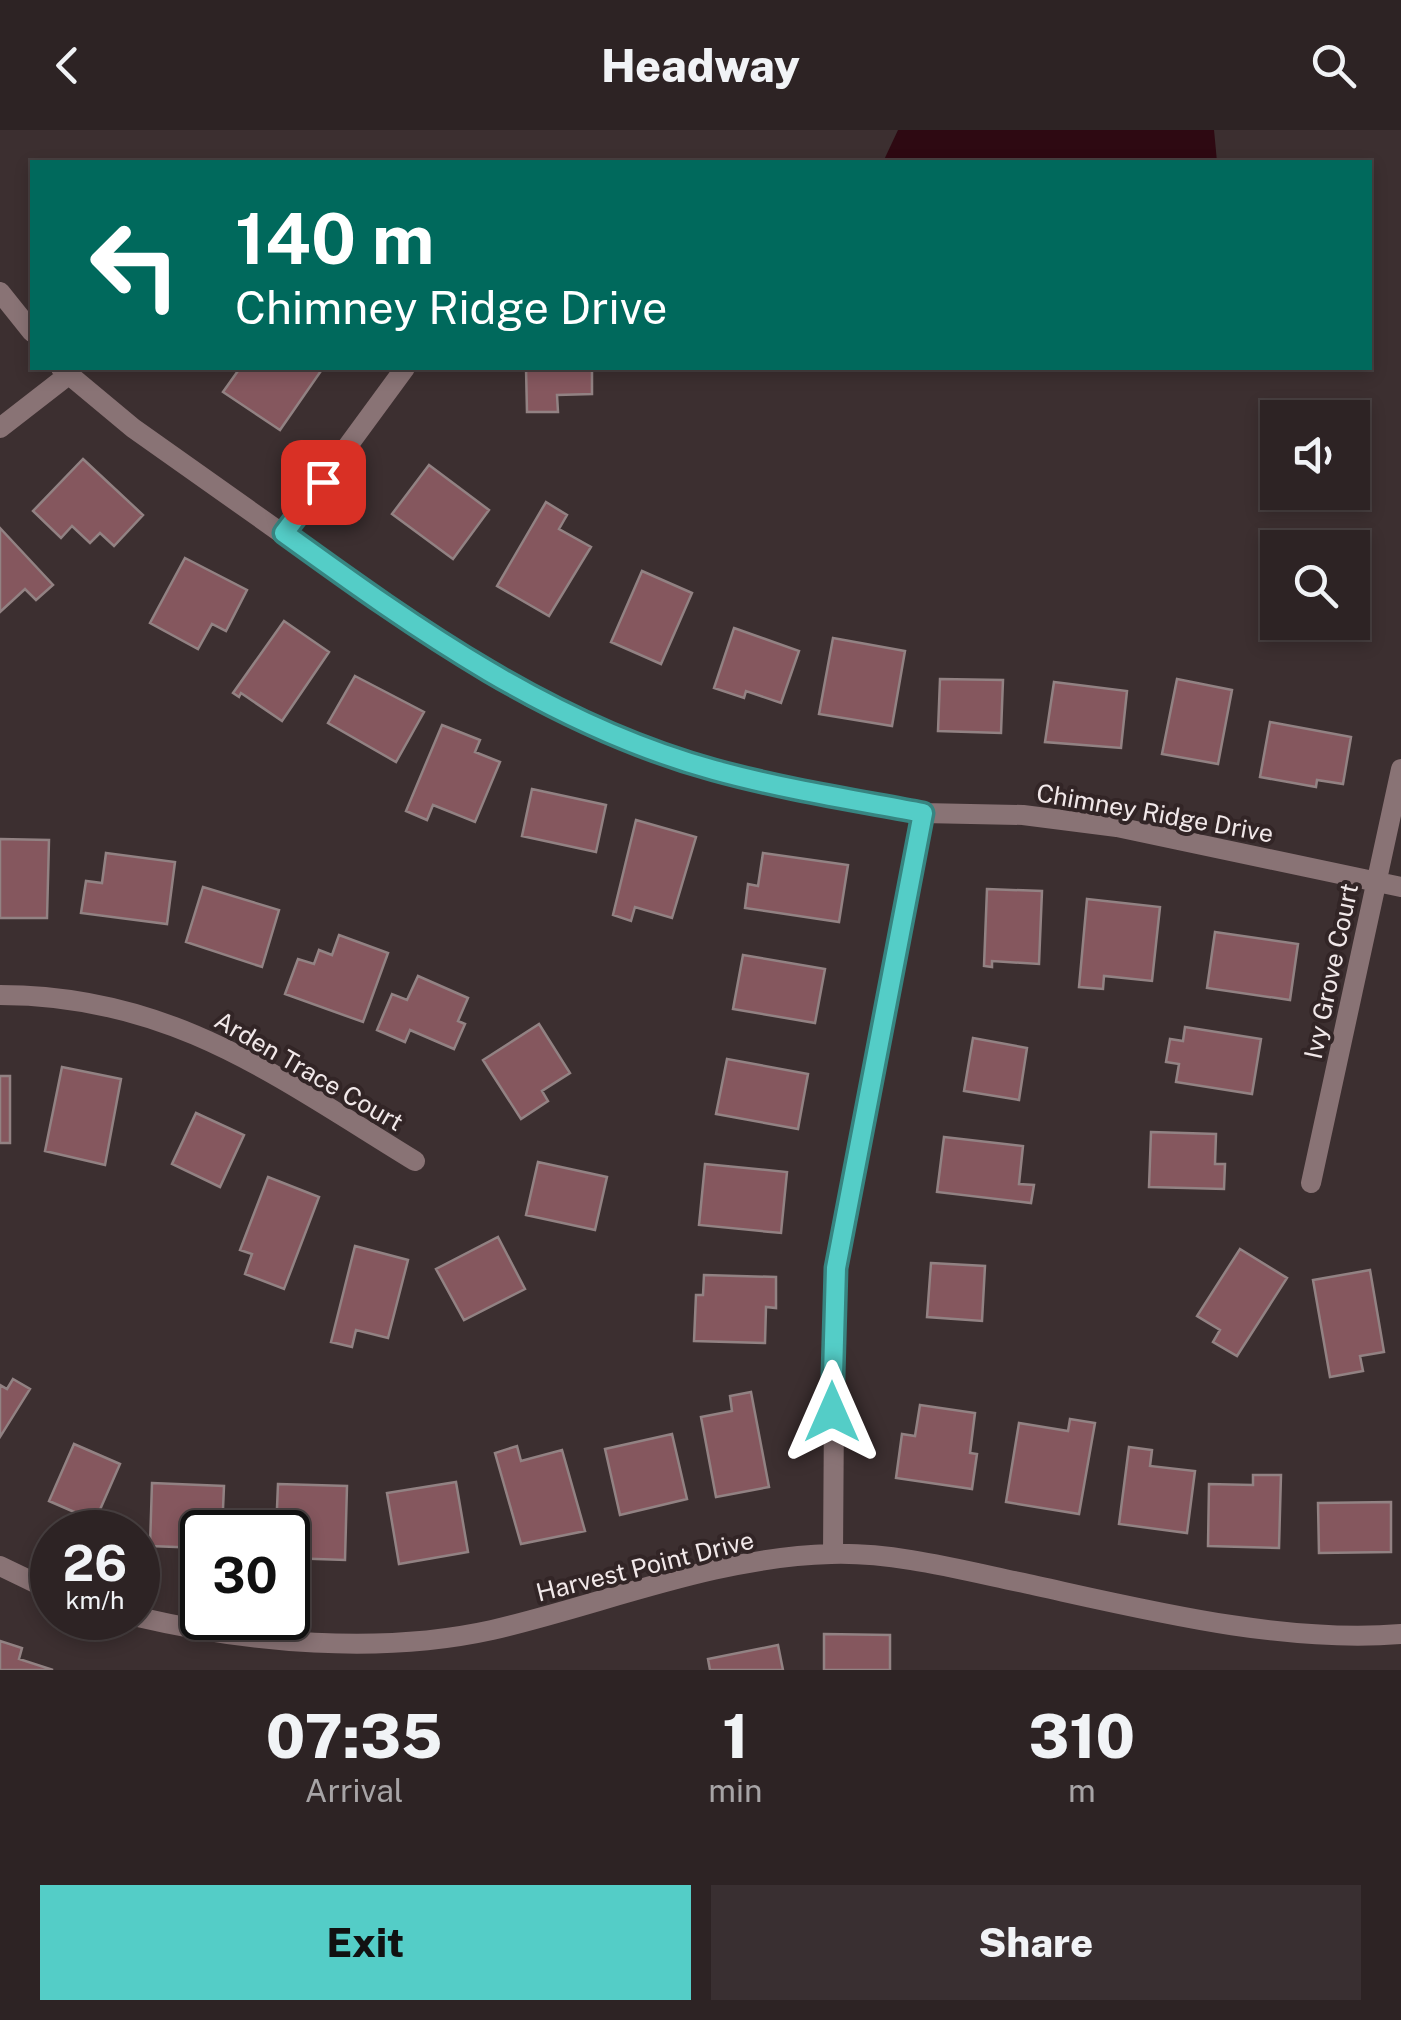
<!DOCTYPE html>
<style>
body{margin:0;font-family:"Public Sans",sans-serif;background:#392f31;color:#f1f3f6;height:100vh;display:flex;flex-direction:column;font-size:38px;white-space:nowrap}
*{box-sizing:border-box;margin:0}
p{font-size:32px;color:#a7a4a6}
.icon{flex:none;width:55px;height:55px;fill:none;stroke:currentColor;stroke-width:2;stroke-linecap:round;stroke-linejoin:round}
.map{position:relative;height:1540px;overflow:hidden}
.side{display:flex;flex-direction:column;background:#2d2324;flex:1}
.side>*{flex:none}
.top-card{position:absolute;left:30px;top:30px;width:1342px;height:210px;border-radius:0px;box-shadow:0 5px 15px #0003,0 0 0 2px #484041;background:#00695c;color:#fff;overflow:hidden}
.fabs{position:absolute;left:1260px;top:270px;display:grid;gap:20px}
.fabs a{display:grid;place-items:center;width:110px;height:110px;border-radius:0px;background:#2d2324;box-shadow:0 5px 15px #0003,0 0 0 2px #484041;font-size:50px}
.speed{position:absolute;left:30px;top:1380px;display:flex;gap:20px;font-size:50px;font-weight:700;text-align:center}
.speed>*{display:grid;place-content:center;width:130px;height:130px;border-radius:50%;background:#2d2324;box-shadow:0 5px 15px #0003,0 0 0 2px #484041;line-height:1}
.speed small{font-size:25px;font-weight:400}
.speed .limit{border:5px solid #111;border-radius:15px;background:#fff;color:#111}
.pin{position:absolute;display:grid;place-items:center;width:85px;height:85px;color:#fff;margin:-42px;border-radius:20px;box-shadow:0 5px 15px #0006}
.me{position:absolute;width:110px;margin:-55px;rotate:0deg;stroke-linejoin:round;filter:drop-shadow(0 0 8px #0008)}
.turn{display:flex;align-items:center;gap:35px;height:210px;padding:0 40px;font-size:45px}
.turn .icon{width:130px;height:130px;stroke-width:2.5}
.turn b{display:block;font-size:70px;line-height:85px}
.eta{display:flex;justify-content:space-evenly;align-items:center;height:170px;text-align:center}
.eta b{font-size:60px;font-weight:800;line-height:70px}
.cta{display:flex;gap:20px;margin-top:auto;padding:20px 40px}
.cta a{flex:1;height:115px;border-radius:0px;background:#54cdc7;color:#111;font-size:40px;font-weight:800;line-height:115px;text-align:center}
.cta a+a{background:#392f31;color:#f1f3f6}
header{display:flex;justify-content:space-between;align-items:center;height:130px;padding:0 40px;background:#2d2324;font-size:45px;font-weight:800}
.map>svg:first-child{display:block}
.water{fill:#2e0912}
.building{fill:#85575e;stroke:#928283;stroke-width:2.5}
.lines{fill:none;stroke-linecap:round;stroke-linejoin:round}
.minor{stroke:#897375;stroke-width:20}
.route-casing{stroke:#378581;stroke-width:25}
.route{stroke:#54cdc7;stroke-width:18}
.labels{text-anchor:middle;stroke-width:8;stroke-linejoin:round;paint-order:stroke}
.street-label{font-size:25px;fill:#f1e8e9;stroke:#322526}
</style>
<header><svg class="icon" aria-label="back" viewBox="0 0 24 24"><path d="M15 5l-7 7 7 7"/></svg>Headway<svg class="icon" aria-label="search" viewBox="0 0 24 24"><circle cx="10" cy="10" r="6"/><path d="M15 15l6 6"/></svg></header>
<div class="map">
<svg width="1401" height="1540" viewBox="0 0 1401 1540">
<rect width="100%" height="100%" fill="#3c2f30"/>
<!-- water -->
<path class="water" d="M898,0H1214L1217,32H883Z"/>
<!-- building -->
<path class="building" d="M240,238H323L280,300L223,262Z
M526,238H592V264L557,265L558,282H527Z
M83,329L143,385L114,416L100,403L90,413L72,396L61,408L33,381Z
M429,335L489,380L453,429L392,384Z
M546,372L567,385L559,399L591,417L549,486L497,456Z
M0,398L53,455L36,470L25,459L0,482Z
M185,428L247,460L226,501L212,494L198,519L150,493Z
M642,441L692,463L661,534L611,512Z
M284,491L329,522L282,591L241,563L239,567L233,563Z
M734,498L799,521L781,573L746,561L744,568L714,558Z
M833,508L905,521L892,596L819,584Z
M355,546L424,582L396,632L328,593Z
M940,549L1003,550L1001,603L938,601Z
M1177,549L1232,560L1218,634L1162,624Z
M1054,552L1127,561L1121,618L1045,612Z
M1270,592L1351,607L1343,654L1317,650L1316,657L1260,647Z
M442,595L480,610L475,622L500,632L475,692L433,675L427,690L406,681Z
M532,659L606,675L596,722L522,706Z
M636,690L696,707L672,788L635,777L631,791L613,785Z
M0,709L49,710L47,788H0Z
M106,723L175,732L167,794L81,783L86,751L102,753Z
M763,723L848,735L839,792L745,778L748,754L758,756Z
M203,757L279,780L262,837L186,812Z
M987,759L1042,761L1039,834L992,831V837L984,836Z
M1087,769L1160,777L1152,851L1104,846L1103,859L1079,857Z
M1215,802L1298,814L1290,870L1207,858Z
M339,805L388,823L363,892L285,864L298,829L314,834L319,820L332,825Z
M743,825L825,839L815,893L733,879Z
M418,846L468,868L458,891L465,894L454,919L410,900L405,912L377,900L392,864L407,870Z
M539,894L570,943L542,961L548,971L521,989L483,930Z
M1185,897L1261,909L1252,964L1176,952L1179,934L1166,932L1170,909L1183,911Z
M973,908L1027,918L1019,970L964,961Z
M727,929L808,944L798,999L716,984Z
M62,937L121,949L105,1035L45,1021Z
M0,946H10V1013H0Z
M196,983L244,1005L220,1057L172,1034Z
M1151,1002L1216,1004L1215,1034H1225L1224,1059L1149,1057Z
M944,1007L1023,1016L1019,1054L1034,1055L1031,1073L937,1062Z
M538,1032L607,1047L595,1100L526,1085Z
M705,1034L787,1042L781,1103L699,1095Z
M268,1047L319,1067L284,1159L245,1144L252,1124L240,1120Z
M498,1107L525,1159L464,1190L436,1139Z
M355,1116L408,1130L388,1208L356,1200L352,1217L331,1212Z
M1240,1119L1287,1148L1237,1226L1213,1212L1220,1200L1197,1186Z
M931,1133L985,1136L982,1191L927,1187Z
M1370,1140L1384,1222L1360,1226L1363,1241L1330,1247L1313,1150Z
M704,1145L776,1147V1178L766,1177L765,1213L694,1211L696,1165H703Z
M13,1249L30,1259L0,1307V1255L7,1259Z
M751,1262L769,1357L716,1367L701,1287L732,1281L730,1266Z
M920,1275L975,1283L970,1323L977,1324L972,1359L896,1348L902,1304L915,1306Z
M1070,1289L1095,1293L1079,1384L1006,1372L1019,1293L1068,1301Z
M672,1304L687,1369L620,1385L605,1319Z
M74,1314L120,1334L95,1391L49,1371Z
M517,1316L521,1331L562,1320L585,1401L521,1414L495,1323Z
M1129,1317L1152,1320L1150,1336L1195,1341L1187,1403L1119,1394Z
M1253,1345H1281L1279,1418L1208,1416L1209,1354L1253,1355Z
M456,1352L468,1422L399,1434L387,1363Z
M152,1353L224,1356L222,1402H202V1418L150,1416Z
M278,1354L347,1356L345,1430L288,1428V1402H276Z
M1391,1372V1422L1319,1423L1318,1373Z
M824,1504L890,1505V1540H824Z
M0,1511L22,1518L19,1529L53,1540H0Z
M778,1515L783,1540H710L708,1529Z"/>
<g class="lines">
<!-- minor -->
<path class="minor" d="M0,162L32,202
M61,238L133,298L390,480L532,568L623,609L713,640L783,657L923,683L1023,685L1117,697L1401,757
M0,298L67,246
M284,403L405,238
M0,865C171,865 276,946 415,1031
M1311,1053L1401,639
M833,1424L835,1138L923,683
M0,1436L52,1461
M138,1487C249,1513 379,1525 492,1500C604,1474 715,1427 831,1424C893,1422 958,1439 1019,1452C1139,1478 1278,1514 1401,1504"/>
</g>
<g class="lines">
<!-- route casing -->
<g class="route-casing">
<path id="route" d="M323,352L284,403C418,500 553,596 714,640C783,659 854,670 923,683L836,1138L832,1282"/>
</g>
<!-- route -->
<use href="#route" class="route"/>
</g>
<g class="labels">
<!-- street labels -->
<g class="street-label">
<text transform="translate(1155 683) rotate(10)" y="9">Chimney Ridge Drive</text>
<text transform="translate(1331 841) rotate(-78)" y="9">Ivy Grove Court</text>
<text transform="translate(309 941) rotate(30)" y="9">Arden Trace Court</text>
<text transform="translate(645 1436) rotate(-14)" y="9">Harvest Point Drive</text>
</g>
</g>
</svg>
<div class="fabs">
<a><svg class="icon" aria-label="sound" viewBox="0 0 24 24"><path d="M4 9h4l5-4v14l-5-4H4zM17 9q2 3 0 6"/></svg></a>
<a><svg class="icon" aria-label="search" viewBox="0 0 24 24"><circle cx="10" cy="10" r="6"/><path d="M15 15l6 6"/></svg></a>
</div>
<div class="speed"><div>26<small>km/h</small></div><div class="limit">30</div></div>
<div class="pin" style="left:323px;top:352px;background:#d93025"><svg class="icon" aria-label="arrive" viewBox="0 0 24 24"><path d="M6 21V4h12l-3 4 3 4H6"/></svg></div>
<svg class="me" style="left:832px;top:1282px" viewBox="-20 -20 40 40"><path d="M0-17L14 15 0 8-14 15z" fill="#54cdc7" stroke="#fff" stroke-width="4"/></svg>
<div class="top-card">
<div class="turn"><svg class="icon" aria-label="left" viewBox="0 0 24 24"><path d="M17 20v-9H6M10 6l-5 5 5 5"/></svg><div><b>140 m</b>Chimney Ridge Drive</div></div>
</div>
</div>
<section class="side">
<div class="eta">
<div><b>07:35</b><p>Arrival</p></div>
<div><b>1</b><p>min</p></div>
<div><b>310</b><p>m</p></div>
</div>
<div class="cta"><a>Exit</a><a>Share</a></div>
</section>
